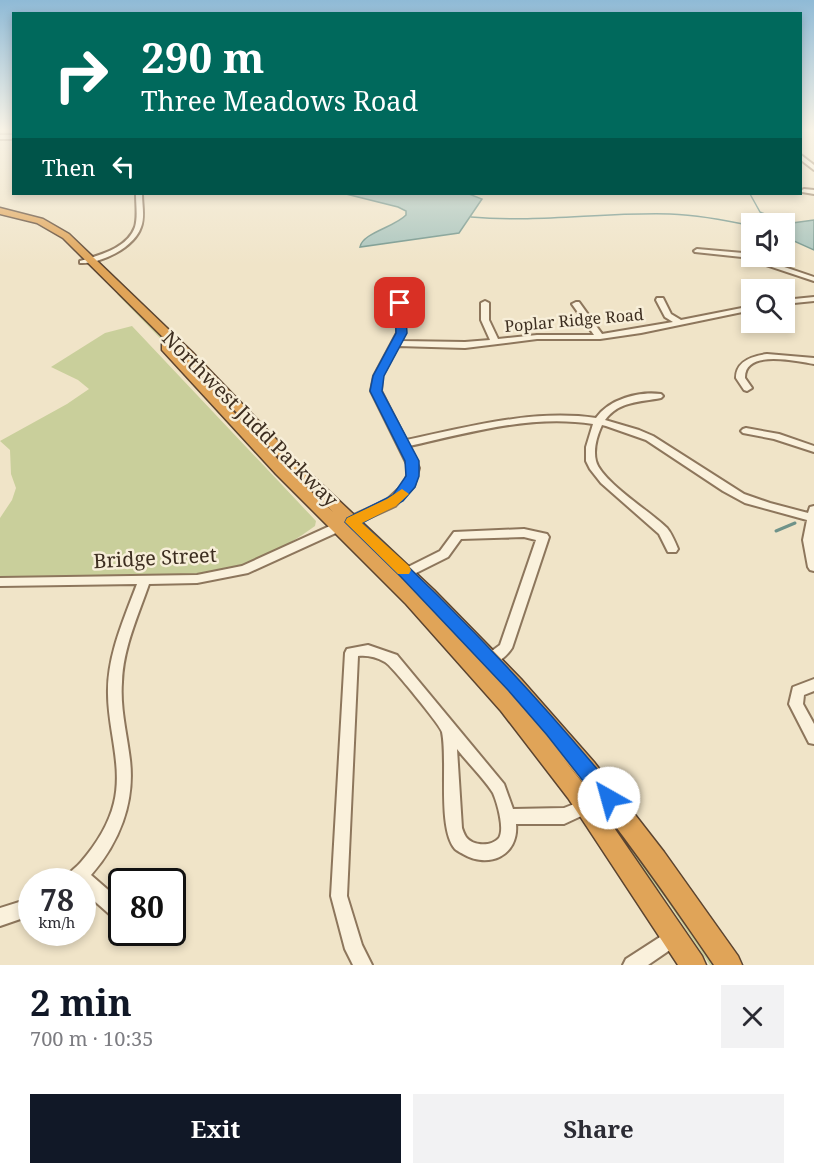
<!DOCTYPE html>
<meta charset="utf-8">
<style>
body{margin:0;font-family:"Noto Serif",serif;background:#f2f2f3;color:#2b2b33;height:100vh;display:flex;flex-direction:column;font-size:22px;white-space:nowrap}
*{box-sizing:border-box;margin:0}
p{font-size:20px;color:#7c7c81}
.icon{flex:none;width:33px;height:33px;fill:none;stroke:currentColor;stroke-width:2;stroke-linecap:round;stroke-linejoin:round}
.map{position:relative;height:965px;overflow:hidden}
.sheet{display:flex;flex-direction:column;background:#fff;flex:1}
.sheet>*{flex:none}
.guide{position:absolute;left:12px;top:12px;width:790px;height:183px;border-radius:0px;box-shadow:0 3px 9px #0003;background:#00695c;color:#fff;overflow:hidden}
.tools{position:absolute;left:741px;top:213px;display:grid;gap:12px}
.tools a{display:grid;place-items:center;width:54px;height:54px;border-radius:0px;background:#fff;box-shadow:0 3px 9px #0003;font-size:30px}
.speed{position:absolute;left:18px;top:868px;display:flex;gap:12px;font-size:30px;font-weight:700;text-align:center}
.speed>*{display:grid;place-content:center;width:78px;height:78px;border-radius:50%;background:#fff;box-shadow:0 3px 9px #0003;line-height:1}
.speed small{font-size:15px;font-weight:400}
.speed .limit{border:3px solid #111;border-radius:9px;background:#fff;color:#111}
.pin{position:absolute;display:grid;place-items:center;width:51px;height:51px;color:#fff;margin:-26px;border-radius:12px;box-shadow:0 3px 9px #0006}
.me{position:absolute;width:66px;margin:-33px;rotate:322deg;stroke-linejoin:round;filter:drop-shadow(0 0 4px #0008)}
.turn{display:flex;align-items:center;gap:21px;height:126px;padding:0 30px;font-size:27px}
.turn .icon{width:78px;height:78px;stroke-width:2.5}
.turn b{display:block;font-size:42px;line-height:51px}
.then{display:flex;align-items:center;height:57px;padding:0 30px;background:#0003;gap:12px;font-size:22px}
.round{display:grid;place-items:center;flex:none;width:63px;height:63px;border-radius:0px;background:#f2f2f3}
.headline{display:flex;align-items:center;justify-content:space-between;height:102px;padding:0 30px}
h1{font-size:36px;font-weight:700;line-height:45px;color:#111827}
.button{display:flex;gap:12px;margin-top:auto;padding:12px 30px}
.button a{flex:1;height:69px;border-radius:0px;background:#111827;color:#fff;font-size:24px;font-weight:700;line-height:69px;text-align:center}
.button a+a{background:#f2f2f3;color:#2b2b33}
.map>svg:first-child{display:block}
.green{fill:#c9cf9b}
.water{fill:#a9c4bc;stroke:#6f938a;stroke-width:1.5}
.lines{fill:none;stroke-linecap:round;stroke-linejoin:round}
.stream-far1{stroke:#6f938a;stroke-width:1.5}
.stream{stroke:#6f938a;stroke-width:3}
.minor-casing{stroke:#8d765c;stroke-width:4}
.highway-casing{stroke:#5b4430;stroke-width:3}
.minor{fill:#faf1dc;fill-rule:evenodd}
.highway{fill:#e0a458;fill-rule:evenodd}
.route{fill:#1a73e8;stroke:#114b97;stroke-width:1.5}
.slow{fill:#f59e0b}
.labels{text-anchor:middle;stroke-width:5;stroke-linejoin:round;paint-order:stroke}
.far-street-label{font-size:16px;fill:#3d2e20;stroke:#f7eed8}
.street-label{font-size:20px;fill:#3d2e20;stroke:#f7eed8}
</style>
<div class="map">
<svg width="814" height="965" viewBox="0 0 814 965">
<rect width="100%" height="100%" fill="#f0e4c8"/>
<!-- green -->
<path class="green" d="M119,293L190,362L279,457L277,458L117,294Z
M132,326L316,521L315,526C296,540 261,561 238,566C168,584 73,576 0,576V518L12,500L16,488L11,474L10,450L0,441L67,404L89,389L78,380L51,367L105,333Z
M552,736L720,965H710L665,898L624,846Z"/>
<!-- water -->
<path class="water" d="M346,194H469L482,199L459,233L360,247C362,233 395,227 406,215V211L398,207Z
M814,220V250L785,237V224Z"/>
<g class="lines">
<!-- stream-far1 -->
<path class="stream-far1" d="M750,194L760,212L790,225
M471,217C538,223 603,212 670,214C697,215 725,220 752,226"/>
<!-- stream -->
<path class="stream" d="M776,531L795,523"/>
<!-- minor casing -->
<g class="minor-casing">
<path id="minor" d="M0,135H14V139H0Z
M801,155L814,165V170L801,160Z
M804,189L814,190V194L802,192V190Z
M136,194H142C142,205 145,217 141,227C134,248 100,264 80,263V261C99,255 127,249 135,227C138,217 136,205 136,194Z
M697,249L743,253L814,277V281L742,257L695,252L694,251Z
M814,297V301L784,304V300Z
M657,298H663L671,314L681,320L752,306V310L641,333L600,339H537L465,348L398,346L382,376L381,391L406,440C469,427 532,409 596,418C609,399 639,391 661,394L663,396L661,398C640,402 619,401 605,420L639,430L653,436L744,494L770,503L808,513L810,507L814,506V571L810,570L808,567L803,540L807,520L745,503L723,491L646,440L606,426L602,425C597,436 593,449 596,461C601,481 651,512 667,528C672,534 675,542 678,549L676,552H668L659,534L601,483L590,469L586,461V447L593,424C531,414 469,433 409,446L419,468L414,486L395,506L248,573L197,583L149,584C138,616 123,648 122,682C120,709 127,734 130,760C135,803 119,843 91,875L122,902V922L116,920L82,890V882H63C66,874 75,869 81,862C95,846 109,824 114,803C123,767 108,730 108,694C107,656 124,619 137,584L0,586V578L197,575L242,566L387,500L405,483L409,468L371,391L374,376L397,333V301H403L404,303L405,333L401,341L465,342L490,340L481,320V303L485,301L489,303V320L498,339L537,335H594L572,304L576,302H579L602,334L673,322L665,317L656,300Z
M767,354L814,358V364C796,361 744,349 745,378L752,388L747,391L744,390L736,378C736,361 752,356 767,354Z
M746,428L779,434L814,446V452L774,439L743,433L741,431L743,429Z
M524,529L547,534L549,537L512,648C507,656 495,667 485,664L483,660L485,656L500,645L536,540L524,537L461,539L448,557L410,576H402L400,573L402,570L440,551L454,532Z
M368,645L397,655L504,784L513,809L564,808L587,799L592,801L595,806L592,811L564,824H516C519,856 488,869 463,854C463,854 456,850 455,849C437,828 448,761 442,732C441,726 391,665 385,662C376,657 368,655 358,656L347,896L362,945L372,965H353L345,949L331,896L345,653L347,649ZM457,749C467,762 485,780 493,793C497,802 505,829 499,838C491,847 473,846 466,837C464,834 463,831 462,828Z
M814,679V691L804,695L803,704L814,724V744L809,743L789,704L793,687Z
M32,898V915L0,926V908Z
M674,928L680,931L683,937L680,943L648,965H623L626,959Z"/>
</g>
<!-- highway casing -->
<g class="highway-casing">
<path id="highway" d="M0,208L43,219L69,234L192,352L300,464L434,590L521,679L594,762L664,852L738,956L742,965H714C661,887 607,811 547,739L584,784L702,956L706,965H678L568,798L501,711L406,604L276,474L162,350V344H170L286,468L333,512L184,358L63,238L37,223L0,214Z"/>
</g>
<!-- minor -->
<use href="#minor" class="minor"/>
<!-- highway -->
<use href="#highway" class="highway"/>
</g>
<!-- sky -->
<linearGradient id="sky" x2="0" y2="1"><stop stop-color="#8fbad6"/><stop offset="0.49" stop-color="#f8f3e6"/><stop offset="1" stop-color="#f8f3e6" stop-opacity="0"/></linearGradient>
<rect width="814" height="265" fill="url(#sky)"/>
<!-- route -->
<path class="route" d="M400,300L405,303L407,333L384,376L382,391L419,461V476L415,487L403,501L362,523C453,607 538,696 616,792L619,798L616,805L609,808L602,805L547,735L508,690L401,577L345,522L347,518L393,495L406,476L405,461L370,391L373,376L396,333L395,303Z"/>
<!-- slow -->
<path class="slow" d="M402,489L409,494L396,506L362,523L409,566L411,570L409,574H398L345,522L347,518L387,499Z"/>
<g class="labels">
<!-- far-street labels -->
<g class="far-street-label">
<text transform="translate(574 320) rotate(-5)" y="6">Poplar Ridge Road</text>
</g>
<!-- street labels -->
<g class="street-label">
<text transform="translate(250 419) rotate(45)" y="7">Northwest Judd Parkway</text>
<text transform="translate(155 558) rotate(-3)" y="7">Bridge Street</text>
</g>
</g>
</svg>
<div class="tools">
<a><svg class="icon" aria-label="sound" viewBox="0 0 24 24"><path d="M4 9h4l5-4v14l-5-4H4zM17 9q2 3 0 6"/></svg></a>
<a><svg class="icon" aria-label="search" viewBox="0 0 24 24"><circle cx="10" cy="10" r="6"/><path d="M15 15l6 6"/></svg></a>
</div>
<div class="speed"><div>78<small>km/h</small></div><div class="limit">80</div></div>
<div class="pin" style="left:400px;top:303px;background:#d93025"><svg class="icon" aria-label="arrive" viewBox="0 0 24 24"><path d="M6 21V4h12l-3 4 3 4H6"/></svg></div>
<svg class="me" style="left:609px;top:798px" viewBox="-20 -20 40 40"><circle r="19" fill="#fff"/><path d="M0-13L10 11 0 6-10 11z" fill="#1a73e8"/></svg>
<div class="guide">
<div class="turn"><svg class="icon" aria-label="right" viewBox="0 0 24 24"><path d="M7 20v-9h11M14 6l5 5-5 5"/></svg><div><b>290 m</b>Three Meadows Road</div></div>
<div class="then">Then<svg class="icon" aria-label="left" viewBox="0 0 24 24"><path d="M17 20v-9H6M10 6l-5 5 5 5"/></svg></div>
</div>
</div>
<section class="sheet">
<div class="headline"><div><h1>2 min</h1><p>700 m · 10:35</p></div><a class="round"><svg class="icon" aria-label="close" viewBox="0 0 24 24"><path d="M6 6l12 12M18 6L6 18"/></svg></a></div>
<div class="button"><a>Exit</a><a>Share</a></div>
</section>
